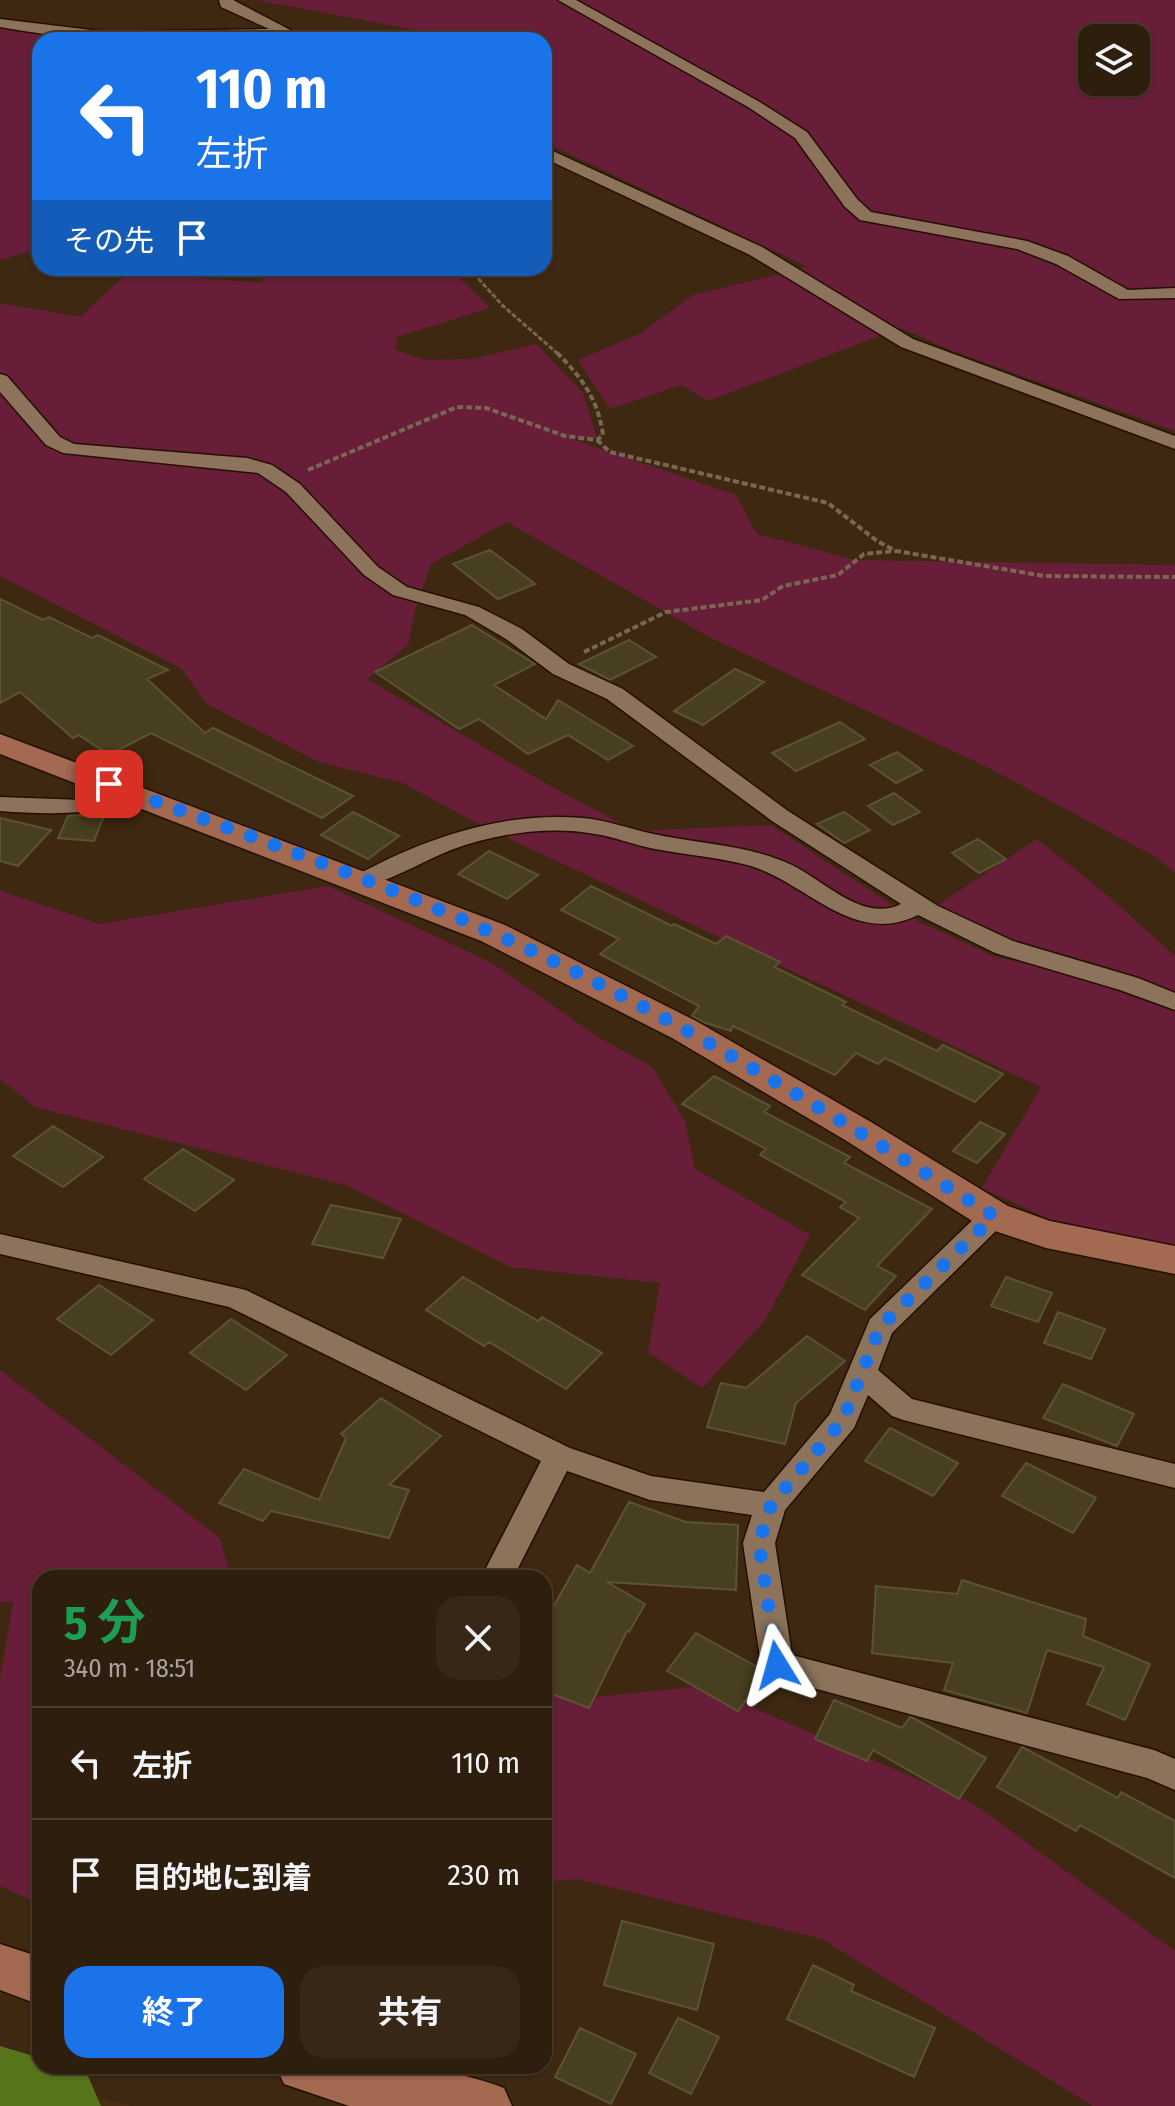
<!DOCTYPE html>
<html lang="ja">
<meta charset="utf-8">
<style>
body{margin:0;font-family:"Fira Sans Condensed","Noto Sans JP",sans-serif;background:#362717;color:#f1f3f6;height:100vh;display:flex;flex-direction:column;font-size:30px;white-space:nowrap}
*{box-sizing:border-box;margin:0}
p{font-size:26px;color:#a7a29e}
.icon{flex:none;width:44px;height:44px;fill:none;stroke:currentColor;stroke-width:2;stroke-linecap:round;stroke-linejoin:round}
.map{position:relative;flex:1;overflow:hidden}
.details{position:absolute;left:32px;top:1570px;width:520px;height:504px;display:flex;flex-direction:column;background:#2e1e0e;border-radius:24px;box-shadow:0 2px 6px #0004,0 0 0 2px #493c2e}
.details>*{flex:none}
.top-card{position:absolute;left:32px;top:32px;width:520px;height:244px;border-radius:24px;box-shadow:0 2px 6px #0004,0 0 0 2px #493c2e;background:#1a73e8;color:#fff;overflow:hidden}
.controls{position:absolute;left:1078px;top:24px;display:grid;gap:16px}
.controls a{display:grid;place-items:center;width:72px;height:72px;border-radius:16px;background:#2e1e0e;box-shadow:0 2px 6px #0004,0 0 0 2px #493c2e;font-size:40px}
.pin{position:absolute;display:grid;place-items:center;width:68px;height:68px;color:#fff;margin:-34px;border-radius:16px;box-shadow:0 4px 12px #0006}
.me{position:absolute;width:88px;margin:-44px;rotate:352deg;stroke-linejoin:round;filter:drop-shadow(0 0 6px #0008)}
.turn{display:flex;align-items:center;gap:28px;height:168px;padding:0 32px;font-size:36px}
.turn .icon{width:104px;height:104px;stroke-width:2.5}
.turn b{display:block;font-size:56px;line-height:68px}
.then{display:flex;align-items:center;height:76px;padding:0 32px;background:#0003;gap:16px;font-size:30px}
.round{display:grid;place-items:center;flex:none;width:84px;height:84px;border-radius:24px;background:#362717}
.head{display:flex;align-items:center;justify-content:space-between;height:136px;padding:0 32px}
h1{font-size:48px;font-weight:700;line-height:60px;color:#1e9e55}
.cta{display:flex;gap:16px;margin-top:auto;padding:16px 32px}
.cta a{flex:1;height:92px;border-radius:24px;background:#1a73e8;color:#fff;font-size:32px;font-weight:700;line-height:92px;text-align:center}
.cta a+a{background:#362717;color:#f1f3f6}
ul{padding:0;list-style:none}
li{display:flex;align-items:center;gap:24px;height:112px;padding:0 32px;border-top:2px solid #493c2e}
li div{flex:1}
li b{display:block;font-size:30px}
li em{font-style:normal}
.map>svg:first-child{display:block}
.built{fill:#482d11}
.green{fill:#681e39;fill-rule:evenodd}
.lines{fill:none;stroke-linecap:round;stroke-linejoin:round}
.river{fill:#57751b;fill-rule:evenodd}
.building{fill:#473f20;stroke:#5b5334;stroke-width:2}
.street-casing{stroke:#241000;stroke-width:3}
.secondary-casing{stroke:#241000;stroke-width:3}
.path-far1{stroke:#796653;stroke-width:3;stroke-dasharray:5 2;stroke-linecap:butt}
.path{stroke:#796653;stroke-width:4;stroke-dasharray:6 3;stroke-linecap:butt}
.street{fill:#8d735b;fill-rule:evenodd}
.secondary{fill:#a46951;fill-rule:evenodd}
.route{stroke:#1a73e8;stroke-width:14;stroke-dasharray:0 25.2}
</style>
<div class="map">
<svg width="1175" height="2106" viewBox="0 0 1175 2106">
<rect width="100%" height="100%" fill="#3e2812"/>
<!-- built -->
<path class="built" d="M0,2074L133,2106H0Z"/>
<!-- green -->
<path class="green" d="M257,0H1175V431L953,351L901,328L708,401L681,385L610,409L578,360L641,333L693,295L808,267L544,142V40H468ZM1092,38H1136V82H1092Z
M0,27L113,40H40V249L0,260Z
M271,268H449L490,308L397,337L395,350L426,360L472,359L536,344L583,393L597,438H569L736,495L757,534L855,560L1175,565V873L1156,857L987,767L709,637L507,522L431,564L415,611L408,645L367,679L550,786L635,831L771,825L915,920L995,957L1099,978L929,911L1037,839L1101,890L1175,956V1250L1070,1229L982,1188L1041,1087L482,826L403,783L319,762L207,704L181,668L0,576V303L80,317L126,274L261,282Z
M328,886L492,963L598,1037L652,1067L685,1121L695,1169L810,1235L766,1319L702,1388L648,1352L660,1283L511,1267L346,1185L35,1107L0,1079V891L100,924Z
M0,1370L220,1538L231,1578H40V1904L0,1886V1678L13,1602H0Z
M703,1686L974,1804L1175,1951V2106H1093L822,1939L578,1879L544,1882V1695L587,1698Z"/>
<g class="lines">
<!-- river -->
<path class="river" d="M0,2046L40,2058V2066H63L88,2076L101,2106H0Z"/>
</g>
<!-- building -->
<path class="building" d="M490,550L535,584L498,599L453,564Z
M0,599L43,620L49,617L92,638L98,635L168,670L147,679L205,733L213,728L353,796L322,818L151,733L109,755L79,735L73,738L20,692L0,703Z
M472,625L535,664L494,685L546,719L558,700L633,746L608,760L568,735L528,754L479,719L459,729L375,672Z
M629,640L656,657L610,680L579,664Z
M735,669L764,682L703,725L674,711Z
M840,722L865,739L796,771L772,753Z
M897,752L922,770L896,783L870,765Z
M894,793L920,812L893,825L868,806Z
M353,812L399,836L368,859L321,835Z
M844,812L870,830L844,843L817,824Z
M81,815L104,816L94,841L58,838L68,816Z
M0,818L51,830L18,866L0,861Z
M978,839L1006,859L979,873L952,853Z
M489,851L538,875L507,899L458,874Z
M591,886L672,926L674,924L716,944L726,936L780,962L774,967L846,1002L842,1005L937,1051L943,1045L1003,1074L975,1102L885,1058L878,1064L856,1053L835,1075L733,1026L731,1031L703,1022L692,1016L699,1006L600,954L619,939L561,910Z
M714,1076L770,1106L764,1112L850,1157L844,1163L932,1209L877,1266L896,1276L865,1310L802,1275L859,1218L840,1207L846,1202L760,1155L766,1149L682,1104Z
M980,1122L1005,1134L977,1163L953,1151Z
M53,1126L103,1157L63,1187L13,1156Z
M183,1149L234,1180L195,1211L144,1179Z
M331,1205L401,1219L383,1258L312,1244Z
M463,1277L538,1321L542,1317L602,1353L566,1389L489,1342L484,1346L426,1310Z
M1006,1277L1052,1293L1038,1322L991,1306Z
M99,1285L153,1320L111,1355L57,1319Z
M1058,1312L1105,1329L1091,1359L1044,1343Z
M231,1319L287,1355L246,1390L190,1353Z
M807,1336L845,1361L796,1403L785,1444L707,1427L721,1383L746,1388Z
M1063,1384L1134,1414L1117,1446L1043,1418Z
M381,1398L441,1436L389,1485L409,1490L389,1538L271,1511L263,1521L219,1503L244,1469L319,1500L346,1438L341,1434Z
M890,1428L958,1463L933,1496L865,1461Z
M1026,1463L1096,1498L1073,1533L1002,1496Z
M629,1502L686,1522L738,1525L736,1590L607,1582L645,1604L629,1632L627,1631L589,1708L544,1691V1623L577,1565L590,1573Z
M962,1580L1086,1619L1083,1636L1150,1664L1125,1720L1087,1704L1104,1667L1047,1650L1027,1713L944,1690L953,1663L872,1653L876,1586L957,1594Z
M696,1633L759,1668L763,1677L738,1711L667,1671Z
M834,1700L902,1728L910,1717L915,1719L986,1758L959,1799L873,1750L867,1761L815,1739Z
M1022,1747L1118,1798L1121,1792L1175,1821V1878L1080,1825L1076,1831L997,1787Z
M622,1921L714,1944L697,2010L604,1985Z
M813,1965L854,1985L851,1991L935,2028L914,2077L787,2019Z
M678,2018L719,2037L691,2094L649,2073Z
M580,2028L636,2054L611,2104L555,2077Z"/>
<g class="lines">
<!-- street casing -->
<g class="street-casing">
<path id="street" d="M219,0H233L296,33L289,37C192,41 95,45 0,27V19L108,32L269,29L221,7Z
M558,0H576L758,101L807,132L857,199L871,212L1027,241L1068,256L1128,290L1175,288V298L1119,299L1056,264L1017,249L860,220L845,207L795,138L748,107Z
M544,147L762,247L913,339L1175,436V449L901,347L750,255L544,158Z
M0,374L7,376L60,437L74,444L247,458L272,465L300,484L378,567L407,587L479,607L522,629L569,664L623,689L788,811L938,906L1013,941L1138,978L1175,993V1010L1120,990L995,953L918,915C854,947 808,884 751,866C719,857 687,855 655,849C634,845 615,837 595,834C548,825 495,834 451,850C429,858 373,891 355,886L352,881L355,876C425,838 503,811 583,818C606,820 627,828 649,833C696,844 747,844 792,865C825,881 863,923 901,904L772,821L607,699L553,674L506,639L465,615L393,595L364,575L286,492L258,473L63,453L46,445L0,392Z
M136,787L144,789L148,794L144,799C95,815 51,815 0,811V797L84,800Z
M994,1206L1004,1209L1008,1216L1004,1223L892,1333L878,1370L912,1399L1175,1464V1488L903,1420L892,1416L868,1395L854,1428L785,1510L775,1543L792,1655L1154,1750L1175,1759V1790L1147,1778L765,1675L761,1665L743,1543L752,1515L650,1500L567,1471L513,1578H481L541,1461L229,1307L0,1254V1234L246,1290L570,1448L651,1476L764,1492L830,1414L870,1319L984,1209Z"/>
</g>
<!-- secondary casing -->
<g class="secondary-casing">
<path id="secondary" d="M0,734L505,925L698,1022L871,1122L1008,1206L1050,1221L1175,1246V1274L1046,1248L980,1226L845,1140L672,1038L481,941L0,754Z
M0,1944L40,1957V2005L0,1990Z
M276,2066C351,2066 434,2060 504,2088L512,2106H349L284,2084Z"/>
</g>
<!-- path-far1 -->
<path class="path-far1" d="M469,268L502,305L557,353"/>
<!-- path -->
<path class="path" d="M597,440L610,452L828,503L877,541L896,551L1044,576L1175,577
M308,470L457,407L486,408L565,436L597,440L603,435C598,399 581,376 555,351
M584,652L666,612L762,600L783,586L838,575L864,554L895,551"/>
<!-- street -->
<use href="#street" class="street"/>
<!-- secondary -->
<use href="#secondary" class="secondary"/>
</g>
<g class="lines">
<!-- route -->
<path class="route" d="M109,784C237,832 368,877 493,933C668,1011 832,1115 994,1216L880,1327L843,1420L771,1505L759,1543L777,1665"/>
</g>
</svg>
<div class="controls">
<a><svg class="icon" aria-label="layers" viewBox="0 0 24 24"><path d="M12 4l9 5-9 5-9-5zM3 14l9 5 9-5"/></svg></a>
</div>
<div class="pin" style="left:109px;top:784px;background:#d93025"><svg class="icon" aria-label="arrive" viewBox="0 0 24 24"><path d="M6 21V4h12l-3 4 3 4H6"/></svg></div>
<svg class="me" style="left:777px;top:1665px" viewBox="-20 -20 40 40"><path d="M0-17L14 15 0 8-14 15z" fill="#1a73e8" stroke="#fff" stroke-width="4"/></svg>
<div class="top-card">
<div class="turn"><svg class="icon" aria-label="left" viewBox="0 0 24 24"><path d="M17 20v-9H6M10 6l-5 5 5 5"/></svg><div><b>110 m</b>左折</div></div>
<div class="then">その先<svg class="icon" aria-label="arrive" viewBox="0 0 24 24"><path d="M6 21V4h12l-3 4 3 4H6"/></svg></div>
</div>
<section class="details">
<div class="head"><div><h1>5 分</h1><p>340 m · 18:51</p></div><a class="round"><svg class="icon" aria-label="close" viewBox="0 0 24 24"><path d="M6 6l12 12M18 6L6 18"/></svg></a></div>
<ul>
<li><svg class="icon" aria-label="left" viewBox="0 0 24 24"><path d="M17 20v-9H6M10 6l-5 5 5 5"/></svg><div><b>左折</b></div><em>110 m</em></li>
<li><svg class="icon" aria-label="arrive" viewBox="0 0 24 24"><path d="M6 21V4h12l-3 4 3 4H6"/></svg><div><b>目的地に到着</b></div><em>230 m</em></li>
</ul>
<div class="cta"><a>終了</a><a>共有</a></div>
</section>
</div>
